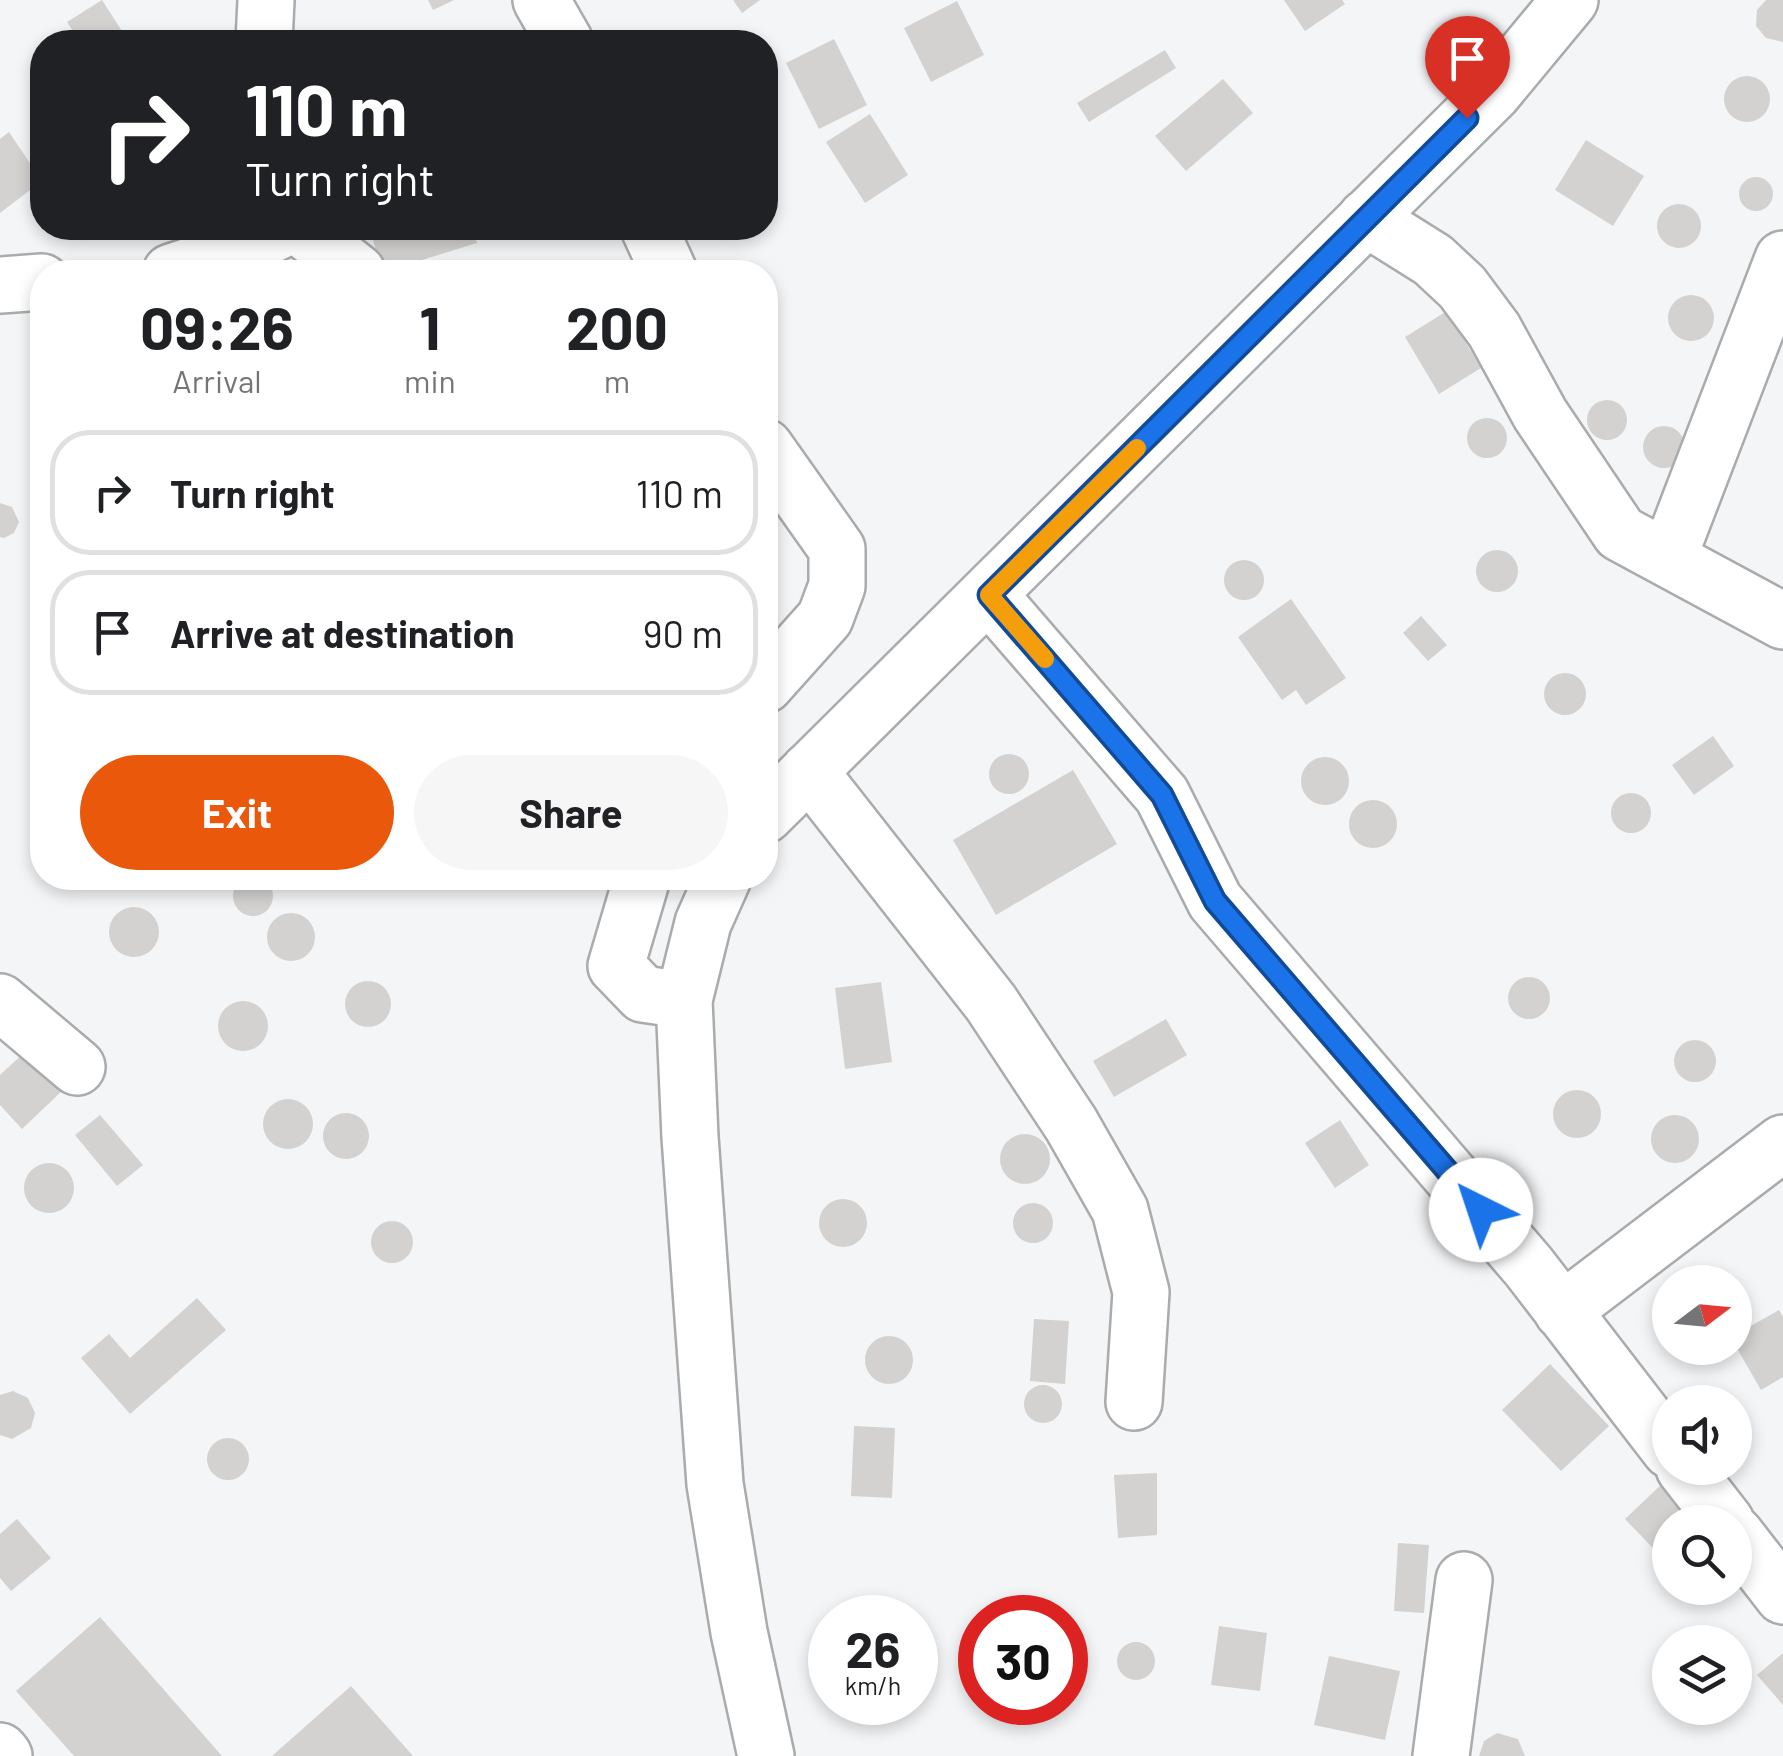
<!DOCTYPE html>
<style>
body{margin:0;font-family:Barlow,sans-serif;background:#f6f6f6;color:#202124;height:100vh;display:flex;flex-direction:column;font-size:38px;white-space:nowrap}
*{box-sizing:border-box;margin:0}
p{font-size:32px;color:#757577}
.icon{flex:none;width:55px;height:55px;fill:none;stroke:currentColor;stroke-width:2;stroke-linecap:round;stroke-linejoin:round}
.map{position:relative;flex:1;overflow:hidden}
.details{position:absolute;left:30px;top:260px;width:748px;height:630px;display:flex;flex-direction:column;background:#fff;border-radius:40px;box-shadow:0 5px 15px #0003}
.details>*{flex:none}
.guide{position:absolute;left:30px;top:30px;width:748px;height:210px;border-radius:40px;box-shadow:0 5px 15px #0003;background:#202124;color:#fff;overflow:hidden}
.needle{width:65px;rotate:74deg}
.buttons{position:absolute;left:1652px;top:1265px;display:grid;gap:20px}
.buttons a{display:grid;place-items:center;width:100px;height:100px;border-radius:50%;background:#fff;box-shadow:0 5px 15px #0003;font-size:50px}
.speed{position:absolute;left:808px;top:1595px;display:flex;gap:20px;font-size:50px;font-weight:700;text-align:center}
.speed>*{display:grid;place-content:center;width:130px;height:130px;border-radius:50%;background:#fff;box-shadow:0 5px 15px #0003;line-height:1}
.speed small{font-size:25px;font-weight:400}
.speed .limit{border:15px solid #d22;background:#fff;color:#111}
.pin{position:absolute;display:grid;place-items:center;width:85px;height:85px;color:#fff;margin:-102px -42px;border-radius:50% 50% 50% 0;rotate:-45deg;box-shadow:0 0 10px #0007}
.pin .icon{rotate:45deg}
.me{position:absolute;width:110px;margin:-55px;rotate:319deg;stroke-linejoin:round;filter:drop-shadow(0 0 8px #0008)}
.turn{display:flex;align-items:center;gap:35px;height:210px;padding:0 50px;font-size:45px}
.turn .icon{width:130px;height:130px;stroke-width:2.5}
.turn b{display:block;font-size:70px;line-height:85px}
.eta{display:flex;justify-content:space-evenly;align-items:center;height:170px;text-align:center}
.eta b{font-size:60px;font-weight:700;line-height:70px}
.action{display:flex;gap:20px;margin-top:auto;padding:20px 50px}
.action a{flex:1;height:115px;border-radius:60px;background:#ea580c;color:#fff;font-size:40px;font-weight:700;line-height:115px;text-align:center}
.action a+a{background:#f6f6f6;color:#202124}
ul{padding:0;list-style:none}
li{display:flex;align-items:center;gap:30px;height:125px;margin:0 20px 15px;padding:0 30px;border:5px solid #e0e0e0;border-radius:40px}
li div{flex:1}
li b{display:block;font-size:38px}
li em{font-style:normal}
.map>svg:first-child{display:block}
.building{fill:#d4d2d1}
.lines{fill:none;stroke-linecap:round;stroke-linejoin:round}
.minor-casing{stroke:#a9abac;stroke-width:60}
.tertiary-casing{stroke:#a9abac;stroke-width:60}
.minor{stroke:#fff;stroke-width:55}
.tertiary{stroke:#fff;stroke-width:55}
.route-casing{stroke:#114b97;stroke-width:25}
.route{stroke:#1a73e8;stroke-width:18}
.slow{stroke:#f59e0b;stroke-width:18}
</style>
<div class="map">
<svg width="1783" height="1756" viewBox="0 0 1783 1756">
<rect width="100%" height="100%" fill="#f3f5f7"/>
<!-- building -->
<path class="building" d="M102,0L129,42H80L67,22Z
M428,0H454L433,10Z
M733,0H760L742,13Z
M1284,0H1342L1345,4L1305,31Z
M1766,0H1783V42L1766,38L1756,26L1757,10Z
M957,1L984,55L931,82L904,28Z
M834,39L867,105L819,129L786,63Z
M1165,50L1176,68L1089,122L1077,103Z
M1724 99a23 23 0 1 1 46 0a23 23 0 1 1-46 0Z
M1223,79L1253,113L1186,171L1155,136Z
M870,114L908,175L865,203L826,142Z
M9,132L42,181L0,213V139Z
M1586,140L1644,176L1613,226L1555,190Z
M1739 194a17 17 0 1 1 34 0a17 17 0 1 1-34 0Z
M1657 226a22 22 0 1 1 44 0a22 22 0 1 1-44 0Z
M369,228H472L477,243L383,272Z
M1668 318a23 23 0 1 1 46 0a23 23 0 1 1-46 0Z
M1447,311L1481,368L1439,394L1405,337Z
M1587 420a20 20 0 1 1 40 0a20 20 0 1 1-40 0Z
M1467 438a20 20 0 1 1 40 0a20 20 0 1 1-40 0Z
M1643 447a21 21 0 1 1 42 0a21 21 0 1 1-42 0Z
M0,503L12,507L19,522L14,533L4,538L0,537Z
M1476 571a21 21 0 1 1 42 0a21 21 0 1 1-42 0Z
M1224 580a20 20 0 1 1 40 0a20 20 0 1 1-40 0Z
M1291,599L1346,678L1306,705L1296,690L1282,700L1238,637Z
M1421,616L1447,645L1428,661L1403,633Z
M1544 694a21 21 0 1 1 42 0a21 21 0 1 1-42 0Z
M1713,736L1734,766L1694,795L1672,765Z
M989 774a20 20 0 1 1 40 0a20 20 0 1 1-40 0Z
M1301 781a24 24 0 1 1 48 0a24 24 0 1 1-48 0Z
M1073,770L1117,844L996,915L953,840Z
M1611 813a20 20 0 1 1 40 0a20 20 0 1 1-40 0Z
M1349 824a24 24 0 1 1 48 0a24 24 0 1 1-48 0Z
M233 896a20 20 0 1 1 40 0a20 20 0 1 1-40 0Z
M109 932a25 25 0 1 1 50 0a25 25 0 1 1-50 0Z
M267 937a24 24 0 1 1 48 0a24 24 0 1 1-48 0Z
M1508 998a21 21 0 1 1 42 0a21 21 0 1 1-42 0Z
M345 1004a23 23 0 1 1 46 0a23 23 0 1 1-46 0Z
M881,982L892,1062L845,1069L835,988Z
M218 1026a25 25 0 1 1 50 0a25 25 0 1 1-50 0Z
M1166,1019L1187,1055L1114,1097L1093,1061Z
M1674 1061a21 21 0 1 1 42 0a21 21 0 1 1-42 0Z
M27,1050L63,1090L22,1129L0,1105V1075Z
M1553 1114a24 24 0 1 1 48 0a24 24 0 1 1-48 0Z
M263 1124a25 25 0 1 1 50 0a25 25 0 1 1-50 0Z
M323 1136a23 23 0 1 1 46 0a23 23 0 1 1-46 0Z
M100,1115L143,1165L117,1186L75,1135Z
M1651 1139a24 24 0 1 1 48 0a24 24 0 1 1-48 0Z
M1340,1120L1369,1165L1335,1188L1305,1143Z
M1000 1159a25 25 0 1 1 50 0a25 25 0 1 1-50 0Z
M24 1188a25 25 0 1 1 50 0a25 25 0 1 1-50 0Z
M819 1223a24 24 0 1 1 48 0a24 24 0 1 1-48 0Z
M1013 1223a20 20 0 1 1 40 0a20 20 0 1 1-40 0Z
M371 1242a21 21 0 1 1 42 0a21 21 0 1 1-42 0Z
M197,1298L226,1330L130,1414L81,1358L109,1334L130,1358Z
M1779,1310L1783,1317V1377L1761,1390L1735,1345V1335Z
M1034,1319L1069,1321L1065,1384L1030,1381Z
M865 1360a24 24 0 1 1 48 0a24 24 0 1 1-48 0Z
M1550,1364L1609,1426L1561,1471L1502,1410Z
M1024 1404a19 19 0 1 1 38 0a19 19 0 1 1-38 0Z
M13,1391L28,1398L35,1413L31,1428L12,1439L0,1435V1395Z
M854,1426L895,1428L892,1498L851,1496Z
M207 1459a21 21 0 1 1 42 0a21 21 0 1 1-42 0Z
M1157,1473V1535L1118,1538L1114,1475Z
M1664,1482L1701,1522H1670V1566L1625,1519Z
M17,1519L51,1558L11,1591L0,1578V1534Z
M1398,1543L1429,1545L1424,1613L1394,1611Z
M100,1617L222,1756H74L16,1691Z
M1219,1626L1267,1633L1260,1691L1211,1685Z
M1117 1661a19 19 0 1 1 38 0a19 19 0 1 1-38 0Z
M1783,1653V1705L1757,1675Z
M1329,1656L1400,1671L1385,1740L1314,1725Z
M351,1686L413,1756H272Z
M1497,1733L1518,1739L1525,1756H1479L1484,1741Z"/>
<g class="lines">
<!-- minor casing -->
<g class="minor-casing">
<path id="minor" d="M541,0L565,42
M264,42L266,0
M1366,218L1433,260L1462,287L1494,330L1540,414L1620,533L1783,621
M301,228L357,272
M649,228L669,272
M171,272L247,247L285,228
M0,285L42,282
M765,447L837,549V586L825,618L765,685
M1669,556L1783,259
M989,595L1162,795L1215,901L1529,1267L1670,1450
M809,771L991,1003L1071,1124L1120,1210L1141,1292L1134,1402
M642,878L616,966L643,994L684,1000
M0,1002L77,1067
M1562,1311L1783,1143
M1684,1468L1726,1522
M1735,1534L1783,1596
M0,1751L4,1756
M1441,1756L1464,1580"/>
</g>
<!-- tertiary casing -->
<g class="tertiary-casing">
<path id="tertiary" d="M765,815L1493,93L1570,0
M723,878L703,923L684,1000L690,1137L715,1484L739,1632L766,1756"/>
</g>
<!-- minor -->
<use href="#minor" class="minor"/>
<!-- tertiary -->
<use href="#tertiary" class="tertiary"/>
</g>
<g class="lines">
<!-- route casing -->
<g class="route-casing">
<path id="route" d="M1467,118L989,595L1162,795L1215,901L1481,1210"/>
</g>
<!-- route -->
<use href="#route" class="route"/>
<!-- slow -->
<path class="slow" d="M1045,659L989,595L1137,448"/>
</g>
</svg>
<div class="buttons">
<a><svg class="needle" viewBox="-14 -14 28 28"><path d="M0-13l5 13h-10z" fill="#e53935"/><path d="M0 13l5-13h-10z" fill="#757577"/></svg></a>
<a><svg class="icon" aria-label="sound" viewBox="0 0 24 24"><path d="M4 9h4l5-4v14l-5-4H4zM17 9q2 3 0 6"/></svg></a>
<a><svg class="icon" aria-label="search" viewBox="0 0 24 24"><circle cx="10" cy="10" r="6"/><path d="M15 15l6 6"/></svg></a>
<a><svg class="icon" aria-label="layers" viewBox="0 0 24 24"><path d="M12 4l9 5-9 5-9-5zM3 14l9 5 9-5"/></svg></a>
</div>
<div class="speed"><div>26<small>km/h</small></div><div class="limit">30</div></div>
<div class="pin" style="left:1467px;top:118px;background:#d93025"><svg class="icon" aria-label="arrive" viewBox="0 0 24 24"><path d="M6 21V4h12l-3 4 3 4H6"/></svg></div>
<svg class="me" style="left:1481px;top:1210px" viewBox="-20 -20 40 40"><circle r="19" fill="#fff"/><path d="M0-13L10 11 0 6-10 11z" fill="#1a73e8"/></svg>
<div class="guide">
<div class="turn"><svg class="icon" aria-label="right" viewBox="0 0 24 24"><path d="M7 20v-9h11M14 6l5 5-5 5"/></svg><div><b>110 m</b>Turn right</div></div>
</div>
<section class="details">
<div class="eta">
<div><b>09:26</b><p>Arrival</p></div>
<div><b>1</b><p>min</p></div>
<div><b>200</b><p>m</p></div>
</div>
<ul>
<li><svg class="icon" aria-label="right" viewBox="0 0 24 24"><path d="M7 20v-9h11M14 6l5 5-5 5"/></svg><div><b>Turn right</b></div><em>110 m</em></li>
<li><svg class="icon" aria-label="arrive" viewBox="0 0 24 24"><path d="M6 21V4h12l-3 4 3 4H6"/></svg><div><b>Arrive at destination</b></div><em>90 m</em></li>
</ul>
<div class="action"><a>Exit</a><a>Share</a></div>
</section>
</div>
